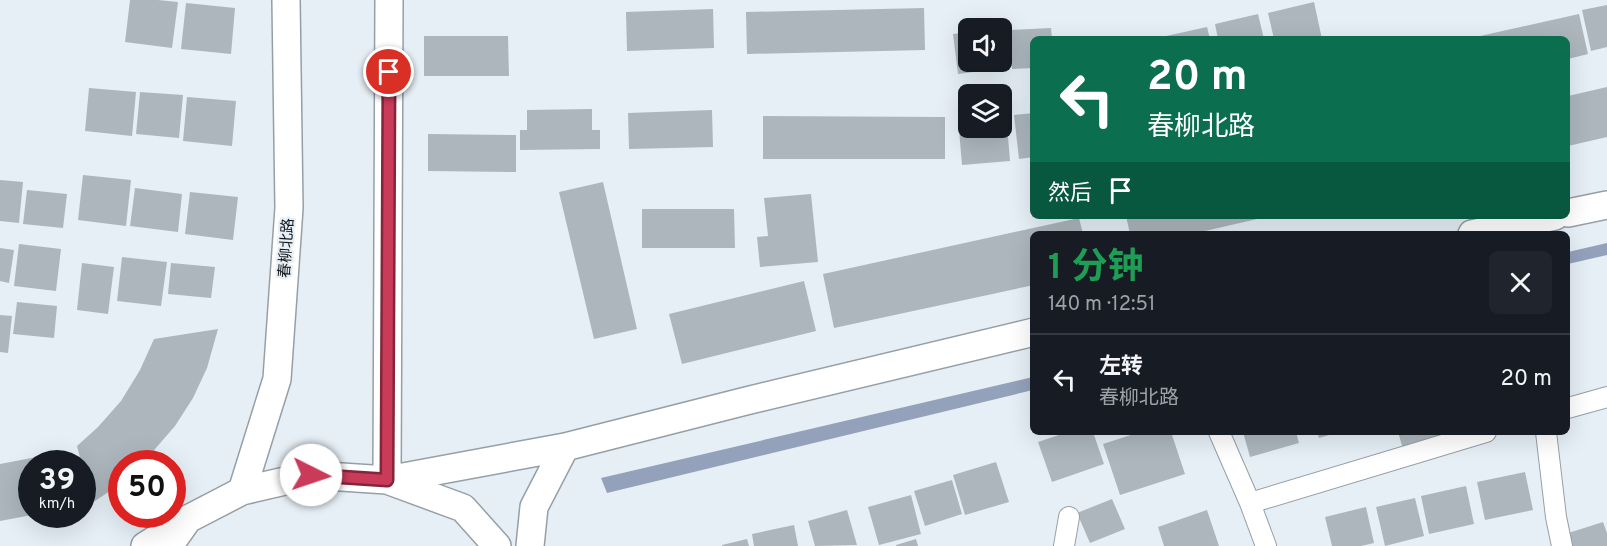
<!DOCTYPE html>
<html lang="zh">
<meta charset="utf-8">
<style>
body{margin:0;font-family:Overpass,"Noto Sans SC",sans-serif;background:#20242c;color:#f1f3f6;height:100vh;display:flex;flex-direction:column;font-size:22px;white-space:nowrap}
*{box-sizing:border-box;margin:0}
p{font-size:20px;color:#9ea1a6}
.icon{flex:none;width:33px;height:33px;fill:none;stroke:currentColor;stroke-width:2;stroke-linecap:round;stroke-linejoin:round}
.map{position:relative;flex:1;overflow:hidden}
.panel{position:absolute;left:1030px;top:231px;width:540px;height:204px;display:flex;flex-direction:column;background:#171b24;border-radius:9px;box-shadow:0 6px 24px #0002}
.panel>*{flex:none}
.guide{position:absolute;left:1030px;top:36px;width:540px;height:183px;border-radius:9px;box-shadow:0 6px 24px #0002;background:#0b6e4f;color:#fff;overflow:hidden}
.buttons{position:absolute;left:958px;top:18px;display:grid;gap:12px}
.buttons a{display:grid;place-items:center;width:54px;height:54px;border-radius:9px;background:#171b24;box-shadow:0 6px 24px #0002;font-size:30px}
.speed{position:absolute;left:18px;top:450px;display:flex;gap:12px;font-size:30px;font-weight:700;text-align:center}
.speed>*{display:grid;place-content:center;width:78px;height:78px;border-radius:50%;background:#171b24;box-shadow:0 6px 24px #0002;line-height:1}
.speed small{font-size:15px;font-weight:400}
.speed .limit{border:9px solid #d22;background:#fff;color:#111}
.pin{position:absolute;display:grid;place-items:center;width:51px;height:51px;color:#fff;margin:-26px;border:3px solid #fff;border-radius:50%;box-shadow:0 2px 6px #0007}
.me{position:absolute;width:66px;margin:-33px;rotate:94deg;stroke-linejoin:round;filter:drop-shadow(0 0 4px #0008)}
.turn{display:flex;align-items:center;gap:21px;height:126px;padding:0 18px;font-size:27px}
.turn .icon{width:78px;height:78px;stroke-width:2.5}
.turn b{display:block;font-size:42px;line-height:51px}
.then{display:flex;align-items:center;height:57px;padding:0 18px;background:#0003;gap:12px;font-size:22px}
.round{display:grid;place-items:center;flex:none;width:63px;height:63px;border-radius:9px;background:#20242c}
.overview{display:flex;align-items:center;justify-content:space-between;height:102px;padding:0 18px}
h1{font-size:36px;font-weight:700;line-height:45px;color:#1e9e55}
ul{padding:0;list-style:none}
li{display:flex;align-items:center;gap:18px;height:90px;padding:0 18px;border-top:2px solid #363941}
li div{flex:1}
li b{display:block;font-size:22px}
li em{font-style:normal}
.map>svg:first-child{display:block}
.water{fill:#94a1bb}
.building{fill:#adb6bd}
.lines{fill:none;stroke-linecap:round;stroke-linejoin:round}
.street-casing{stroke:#969fa6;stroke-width:22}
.secondary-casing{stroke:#969fa6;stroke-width:30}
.street{stroke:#fff;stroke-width:20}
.secondary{stroke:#fff;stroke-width:27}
.route-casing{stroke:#83263a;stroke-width:15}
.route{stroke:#ca3a59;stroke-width:10}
.labels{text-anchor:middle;stroke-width:4.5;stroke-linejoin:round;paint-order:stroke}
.street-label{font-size:15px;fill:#131619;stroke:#e6eff6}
</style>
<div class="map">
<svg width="1607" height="546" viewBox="0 0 1607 546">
<rect width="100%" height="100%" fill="#e6eff6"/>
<!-- water -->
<path class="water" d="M1607,243V255L1568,264V252Z
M1033,377V390L607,493L601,478Z"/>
<!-- building -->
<path class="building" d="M130,0H158L178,2L172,48L125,42Z
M1314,2L1322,39H1274L1268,13Z
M186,3L235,8L231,54L181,49Z
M1607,5V47L1591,51L1582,10Z
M924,8L925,50L747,54L746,12Z
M713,9L714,48L627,51L626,12Z
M1258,14L1264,39H1218L1215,24Z
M1579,14L1588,54L1568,59V39H1481L1480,36Z
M1207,27L1210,39H1158L1157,38Z
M1051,28L1052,39H1034V68L1012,69L1010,30Z
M969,32V62H996L997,69L958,74L953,34Z
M424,36H508L509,76H424Z
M1607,87V137L1568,146V96Z
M89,88L136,92L132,136L85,131Z
M140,92L183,95L179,138L136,134Z
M187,97L236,101L232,146L183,141Z
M592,109V130H600V149L520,150V130H527V110Z
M712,110L713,147L629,149L628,113Z
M1002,113H1006L1010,161L962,165L958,118L969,117V128H1002Z
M1034,113V157L1019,159L1014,115Z
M763,116L945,117V159H763Z
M428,134L516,135V172L428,171Z
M83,175L131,180L126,226L78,220Z
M0,180L23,182L19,223L0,221Z
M603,182L637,329L594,339L559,192Z
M135,188L182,194L178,232L130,226Z
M27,190L67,194L63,228L23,224Z
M190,192L238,197L233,240L185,234Z
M811,194L818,262L760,267L757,237L768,236L764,198Z
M642,209H734L735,248H642Z
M1126,216H1266V217L1192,234H1130Z
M1079,218L1083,234H1034V285L834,328L823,274Z
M19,244L61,249L56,291L14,286Z
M0,248L14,250L9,283L0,281Z
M122,257L167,262L161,306L117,301Z
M82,263L114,267L108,314L77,310Z
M171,263L215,267L211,298L168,294Z
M804,281L816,331L682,364L669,314Z
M17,302L57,306L54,338L13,334Z
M0,315L12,316L8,353L0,352Z
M218,329L207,368L193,398L175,426L142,464H122V483L92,503L77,446L98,427L121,401L140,370L154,339Z
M1068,432H1093L1104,464L1052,482L1038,442Z
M1140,432H1171L1185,474L1120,495L1103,444Z
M1243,432H1296L1299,443L1250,457Z
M1317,432H1335L1336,433L1319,438Z
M1398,432H1449L1450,436L1403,449Z
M63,452L65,464H32V515L0,521V464Z
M996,462L1009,502L965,515L953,475Z
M1525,472L1533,510L1485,520L1477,482Z
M952,480L962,514L925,526L914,491Z
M1466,486L1474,524L1429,534L1421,496Z
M911,495L921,534L879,545L868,507Z
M1415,498L1424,536L1385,546L1376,507Z
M1112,499L1125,529L1090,543L1077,513Z
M1366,507L1374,543L1361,546H1332L1325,517Z
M847,510L857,545L815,546L808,521Z
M1207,510L1219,546H1164L1158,527Z
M1603,522L1607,533V546H1566L1562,535Z
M794,525L798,546H754L752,534Z
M747,539L749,546H722V545Z
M916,539L918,546H896V545Z"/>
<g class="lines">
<!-- street casing -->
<g class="street-casing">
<path id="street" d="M1568,408L1607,397
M1219,432L1250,503L1266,546
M1546,432L1556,517L1562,546
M1250,503L1486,432
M1064,546L1069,517"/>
</g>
<!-- secondary casing -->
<g class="secondary-casing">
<path id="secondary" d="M389,0L387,480L565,447L746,401L1034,332
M1568,213L1607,205
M1472,234L1555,216
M242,491L277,379L289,208L286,0
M145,546L182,523
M169,546L188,519L242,491L311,475L387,480L463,508L497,546
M530,546L534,507L565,447"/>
</g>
<!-- street -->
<use href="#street" class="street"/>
<!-- secondary -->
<use href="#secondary" class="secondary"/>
</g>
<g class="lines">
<!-- route casing -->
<g class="route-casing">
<path id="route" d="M311,475L387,480L389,72"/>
</g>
<!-- route -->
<use href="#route" class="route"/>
</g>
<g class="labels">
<!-- street labels -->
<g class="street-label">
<text transform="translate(286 248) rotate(-86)" y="5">春柳北路</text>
</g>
</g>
</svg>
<div class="buttons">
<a><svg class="icon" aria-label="sound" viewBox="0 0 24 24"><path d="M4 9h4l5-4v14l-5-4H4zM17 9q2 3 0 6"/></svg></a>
<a><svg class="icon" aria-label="layers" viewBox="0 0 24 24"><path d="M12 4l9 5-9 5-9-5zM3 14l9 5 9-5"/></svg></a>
</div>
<div class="speed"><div>39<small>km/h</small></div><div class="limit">50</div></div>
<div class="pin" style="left:389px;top:72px;background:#d93025"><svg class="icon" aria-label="arrive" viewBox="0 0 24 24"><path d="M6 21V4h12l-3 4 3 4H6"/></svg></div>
<svg class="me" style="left:311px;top:475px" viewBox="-20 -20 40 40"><circle r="19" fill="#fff"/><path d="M0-13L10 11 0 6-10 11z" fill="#ca3a59"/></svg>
<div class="guide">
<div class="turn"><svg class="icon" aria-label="left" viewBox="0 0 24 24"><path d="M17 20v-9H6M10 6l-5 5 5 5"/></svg><div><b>20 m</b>春柳北路</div></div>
<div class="then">然后<svg class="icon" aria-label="arrive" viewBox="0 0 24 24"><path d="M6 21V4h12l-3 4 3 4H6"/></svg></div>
</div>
<section class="panel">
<div class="overview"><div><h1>1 分钟</h1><p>140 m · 12:51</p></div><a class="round"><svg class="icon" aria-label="close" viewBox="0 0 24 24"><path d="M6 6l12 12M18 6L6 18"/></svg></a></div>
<ul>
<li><svg class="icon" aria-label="left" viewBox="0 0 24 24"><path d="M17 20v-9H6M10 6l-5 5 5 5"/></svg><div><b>左转</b><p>春柳北路</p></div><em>20 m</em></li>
</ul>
</section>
</div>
